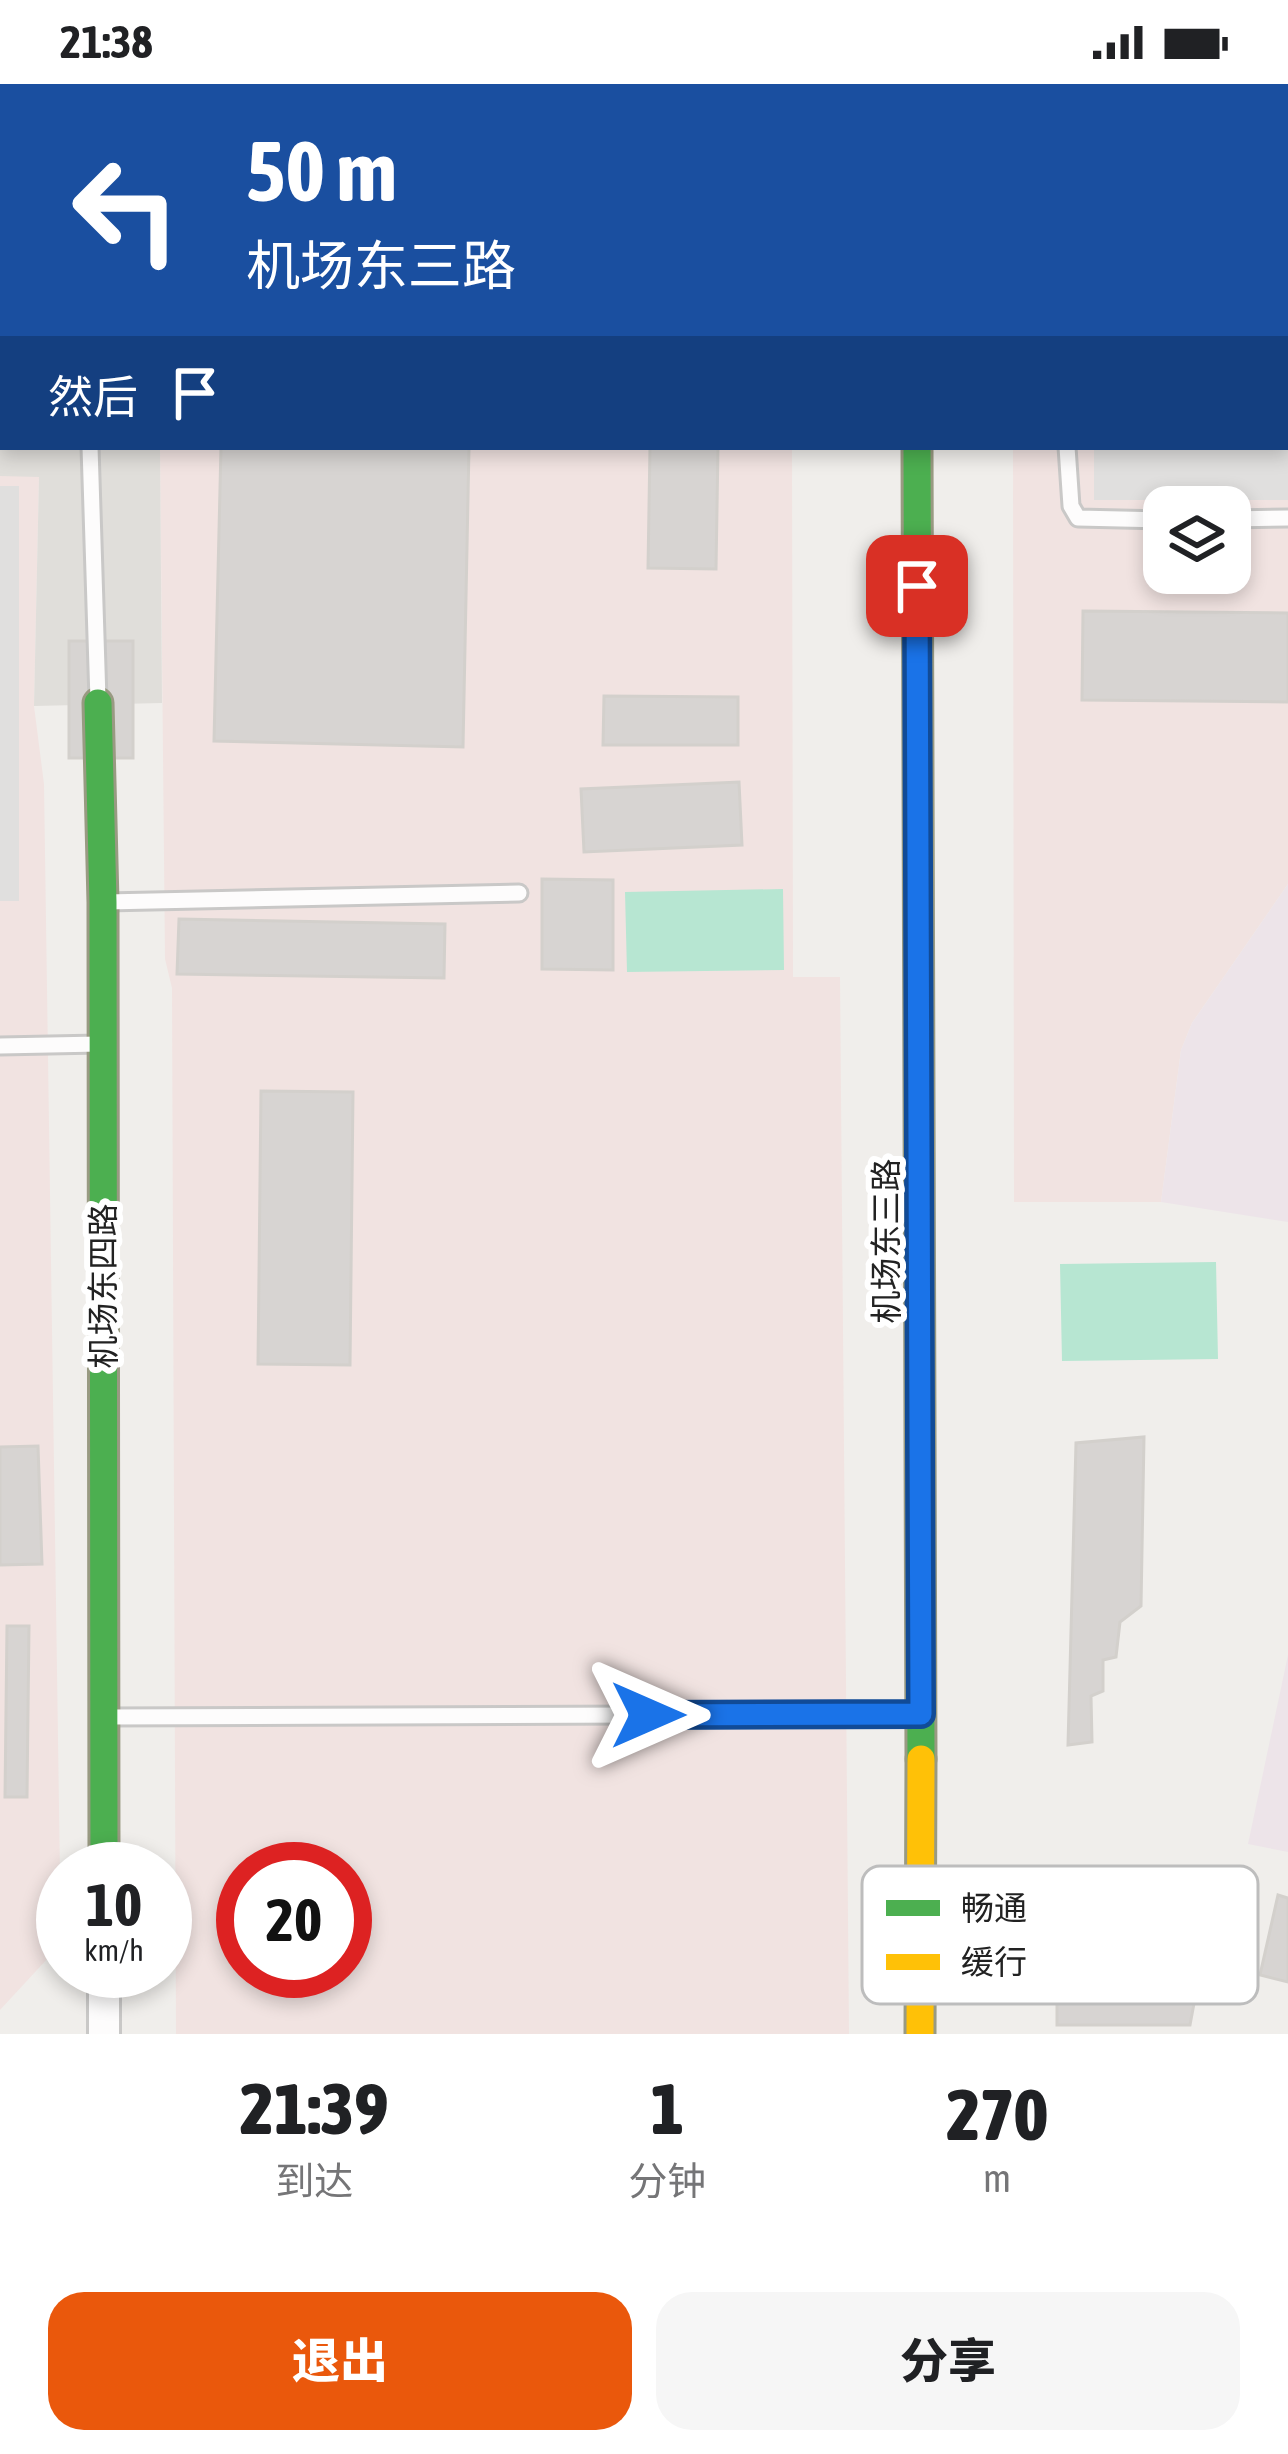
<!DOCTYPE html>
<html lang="zh">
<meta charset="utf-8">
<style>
body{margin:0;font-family:"Asap Condensed","Noto Sans SC",sans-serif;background:#f6f6f6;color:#202124;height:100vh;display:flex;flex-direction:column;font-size:45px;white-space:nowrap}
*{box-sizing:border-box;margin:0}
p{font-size:39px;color:#757577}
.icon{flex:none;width:66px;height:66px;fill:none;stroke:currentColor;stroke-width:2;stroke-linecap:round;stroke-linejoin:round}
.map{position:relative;height:1950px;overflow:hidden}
.details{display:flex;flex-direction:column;background:#fff;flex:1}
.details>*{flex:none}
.top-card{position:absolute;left:0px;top:0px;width:1290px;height:366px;box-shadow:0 6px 18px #0003;background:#1a4fa0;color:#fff;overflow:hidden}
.buttons{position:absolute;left:1143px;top:402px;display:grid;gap:24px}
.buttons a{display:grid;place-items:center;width:108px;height:108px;border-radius:24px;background:#fff;box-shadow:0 6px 18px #0003;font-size:60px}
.speed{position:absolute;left:36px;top:1758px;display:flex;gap:24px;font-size:60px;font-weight:700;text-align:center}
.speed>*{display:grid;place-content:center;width:156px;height:156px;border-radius:50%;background:#fff;box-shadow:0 6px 18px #0003;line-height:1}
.speed small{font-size:30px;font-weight:400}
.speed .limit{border:18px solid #d22;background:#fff;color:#111}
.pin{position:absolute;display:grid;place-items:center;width:102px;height:102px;color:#fff;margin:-51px;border-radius:24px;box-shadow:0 6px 18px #0006}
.me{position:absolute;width:132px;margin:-66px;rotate:90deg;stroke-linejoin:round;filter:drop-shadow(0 0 9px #0008)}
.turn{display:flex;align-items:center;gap:42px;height:252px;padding:0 48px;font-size:54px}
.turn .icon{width:156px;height:156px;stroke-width:2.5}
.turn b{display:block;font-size:84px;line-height:102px}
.then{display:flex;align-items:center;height:114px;padding:0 48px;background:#0003;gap:24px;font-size:45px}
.eta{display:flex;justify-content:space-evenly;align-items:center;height:204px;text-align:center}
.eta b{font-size:72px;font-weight:800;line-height:84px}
.primary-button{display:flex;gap:24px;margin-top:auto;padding:24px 48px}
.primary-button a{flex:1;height:138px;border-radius:36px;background:#ea580c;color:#fff;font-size:48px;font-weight:800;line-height:138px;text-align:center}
.primary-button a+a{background:#f6f6f6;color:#202124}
.status{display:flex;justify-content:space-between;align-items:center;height:84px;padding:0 60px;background:#fff;direction:ltr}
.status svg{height:33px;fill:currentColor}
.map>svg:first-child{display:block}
.commercial{fill:#f1e3e1;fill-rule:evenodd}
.industrial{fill:#ede4e9}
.airport{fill:#e0deda}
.pitch{fill:#b7e6d2}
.parking{fill:#e0dfde}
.building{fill:#d7d4d2;stroke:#d3d0cc;stroke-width:3}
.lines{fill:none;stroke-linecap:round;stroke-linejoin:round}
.lane-casing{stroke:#c9c8c7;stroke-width:21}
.street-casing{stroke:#c9c8c7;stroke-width:36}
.fast-casing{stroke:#999a82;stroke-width:33}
.slow-casing{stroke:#999a82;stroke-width:33}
.lane{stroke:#fdfcfc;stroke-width:15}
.street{stroke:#fdfcfc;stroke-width:30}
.fast{stroke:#4caf50;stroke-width:27}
.slow{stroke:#ffc107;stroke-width:27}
.route-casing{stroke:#114b97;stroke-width:30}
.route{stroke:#1a73e8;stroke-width:21}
.labels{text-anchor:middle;stroke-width:12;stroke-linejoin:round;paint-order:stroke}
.street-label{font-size:33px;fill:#222;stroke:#fff}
.key{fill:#fff;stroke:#bdbdbd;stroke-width:3}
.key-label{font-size:33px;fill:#222}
</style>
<div class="status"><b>21:38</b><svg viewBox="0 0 49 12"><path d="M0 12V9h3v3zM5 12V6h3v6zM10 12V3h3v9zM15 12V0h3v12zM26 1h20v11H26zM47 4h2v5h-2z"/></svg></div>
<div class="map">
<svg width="1288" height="1950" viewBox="0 0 1288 1950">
<rect width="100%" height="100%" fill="#f0eeeb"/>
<!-- commercial -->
<path class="commercial" d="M1015,0H1288V800L1192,939L1181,966L1161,1118H1014L1013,363H1287V3ZM1164,423H1230V489H1164Z
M160,363H792L793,893H840L849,1950H176L172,904L165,875ZM243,1785H345V1887H243Z
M0,392H39L34,622L44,700L61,1860L0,1926Z"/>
<!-- industrial -->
<path class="industrial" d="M1288,800V1138L1161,1118L1181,966L1192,939Z
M1288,1571V1768L1248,1760Z"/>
<!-- airport -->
<path class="airport" d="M0,0H792L3,3V363H160L162,619L34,622L39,393L0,392Z"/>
<!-- pitch -->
<path class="pitch" d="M783,805L784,886L627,888L625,808Z
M1216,1178L1218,1275L1062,1277L1060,1180Z"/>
<!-- parking -->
<path class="parking" d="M1288,291V416H1094V363H1287Z
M0,402H19V817H0Z"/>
<!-- building -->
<path class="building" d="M1083,0H1272L1229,3Z
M221,363H469L463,663L214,657Z
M650,363H718L716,485L648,484Z
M1083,527L1288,529V618L1082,616Z
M69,557H133V674H69Z
M604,612L738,613V661H603Z
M739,698L742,761L584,768L581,705Z
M542,795L613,796V886L542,885Z
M179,835L445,840L444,894L177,890Z
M261,1007L353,1008L350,1281L258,1280Z
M1144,1353L1141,1522L1120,1538L1116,1573L1103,1576V1607L1091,1612L1092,1658L1068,1661L1076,1359Z
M38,1362L42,1480L0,1481V1363Z
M7,1542H29L27,1713H5Z
M1191,1801L1215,1806L1190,1941H1057V1915H1162Z
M1278,1811L1288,1814V1898L1260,1891Z"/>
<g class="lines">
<!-- lane casing -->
<g class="lane-casing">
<path id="lane" d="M1065,0V3
M90,3V0
M1287,16H1288
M1287,270H1288
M0,296H3
M90,363L98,616
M1067,363L1071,422L1078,434L1164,436
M1230,435L1288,434
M106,818L519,809
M0,962L99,960
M106,1633L916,1630"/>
</g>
<!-- street casing -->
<g class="street-casing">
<path id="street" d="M104,1887V1950"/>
</g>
<!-- fast casing -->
<g class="fast-casing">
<path id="fast" d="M914,0V3
M917,363L921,1675
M98,619L103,818L104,1785"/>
</g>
<!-- slow casing -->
<g class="slow-casing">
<path id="slow" d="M920,1950L921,1675"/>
</g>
<!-- lane -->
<use href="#lane" class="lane"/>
<!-- street -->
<use href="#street" class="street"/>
<!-- fast -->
<use href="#fast" class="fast"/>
<!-- slow -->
<use href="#slow" class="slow"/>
</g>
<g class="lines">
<!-- route casing -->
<g class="route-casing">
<path id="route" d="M648,1631L921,1630L917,502"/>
</g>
<!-- route -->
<use href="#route" class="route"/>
</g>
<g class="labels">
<!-- street labels -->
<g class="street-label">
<text transform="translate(886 1157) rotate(-90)" y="12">机场东三路</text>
<text transform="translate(103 1202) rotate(-90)" y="12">机场东四路</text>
</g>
</g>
<!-- legend -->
<rect x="862" y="1782" width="396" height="138" rx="18" class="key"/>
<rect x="886" y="1816" width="54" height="16" fill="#4caf50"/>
<rect x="886" y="1870" width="54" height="16" fill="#ffc107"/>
<g class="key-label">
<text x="961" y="1836">畅通</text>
<text x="961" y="1890">缓行</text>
</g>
</svg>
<div class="buttons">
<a><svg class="icon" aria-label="layers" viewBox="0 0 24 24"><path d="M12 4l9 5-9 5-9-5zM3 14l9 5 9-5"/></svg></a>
</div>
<div class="speed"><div>10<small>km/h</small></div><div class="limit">20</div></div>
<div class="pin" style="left:917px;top:502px;background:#d93025"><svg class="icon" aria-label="arrive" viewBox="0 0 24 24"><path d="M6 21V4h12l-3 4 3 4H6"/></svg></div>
<svg class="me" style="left:648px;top:1631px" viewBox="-20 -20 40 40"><path d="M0-17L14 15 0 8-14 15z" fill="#1a73e8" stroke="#fff" stroke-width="4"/></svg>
<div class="top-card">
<div class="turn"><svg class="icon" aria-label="left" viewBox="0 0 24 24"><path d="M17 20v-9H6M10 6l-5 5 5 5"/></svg><div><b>50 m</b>机场东三路</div></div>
<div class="then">然后<svg class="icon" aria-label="arrive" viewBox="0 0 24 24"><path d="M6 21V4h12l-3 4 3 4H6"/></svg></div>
</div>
</div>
<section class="details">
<div class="eta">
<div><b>21:39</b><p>到达</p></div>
<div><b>1</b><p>分钟</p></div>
<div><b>270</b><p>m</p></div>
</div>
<div class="primary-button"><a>退出</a><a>分享</a></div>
</section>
